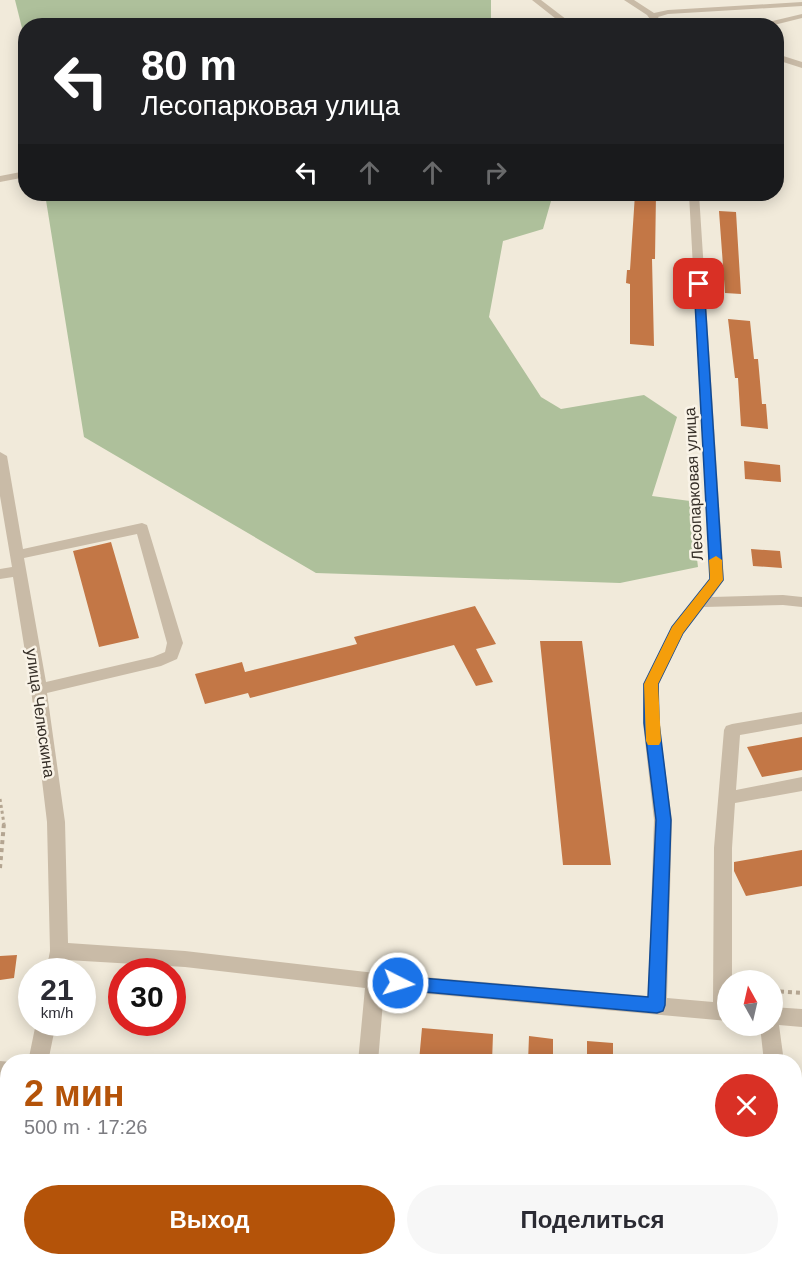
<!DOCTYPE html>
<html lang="ru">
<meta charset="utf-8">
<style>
body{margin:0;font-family:Arial,sans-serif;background:#f7f7f7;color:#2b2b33;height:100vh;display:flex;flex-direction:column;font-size:22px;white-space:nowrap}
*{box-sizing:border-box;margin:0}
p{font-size:20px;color:#7c7c81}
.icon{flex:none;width:33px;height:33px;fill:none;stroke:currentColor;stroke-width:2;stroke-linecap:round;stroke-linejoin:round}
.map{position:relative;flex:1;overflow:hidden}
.panel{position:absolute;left:0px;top:1054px;width:802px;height:212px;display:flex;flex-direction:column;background:#fff;border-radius:24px 24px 0 0;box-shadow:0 3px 15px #0003}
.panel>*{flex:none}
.top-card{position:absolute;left:18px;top:18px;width:766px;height:183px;border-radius:24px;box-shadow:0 3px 15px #0003;background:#202124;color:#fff;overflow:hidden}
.needle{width:39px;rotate:352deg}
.fabs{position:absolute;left:717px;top:970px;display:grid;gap:12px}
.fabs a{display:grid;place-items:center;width:66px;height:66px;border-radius:50%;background:#fff;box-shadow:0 3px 15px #0003;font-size:30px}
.speed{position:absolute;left:18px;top:958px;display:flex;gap:12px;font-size:30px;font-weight:700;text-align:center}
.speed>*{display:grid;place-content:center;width:78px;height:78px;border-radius:50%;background:#fff;box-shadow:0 3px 15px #0003;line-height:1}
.speed small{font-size:15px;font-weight:400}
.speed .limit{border:9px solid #d22;background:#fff;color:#111}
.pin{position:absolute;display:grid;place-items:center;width:51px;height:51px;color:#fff;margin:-26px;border-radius:12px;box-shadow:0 3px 9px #0006}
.me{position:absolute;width:66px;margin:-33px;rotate:95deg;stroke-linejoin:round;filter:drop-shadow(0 0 4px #0008)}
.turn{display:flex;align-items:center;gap:21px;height:126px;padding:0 24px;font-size:27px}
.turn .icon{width:78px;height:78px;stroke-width:2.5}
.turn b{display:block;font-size:42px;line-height:51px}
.lanes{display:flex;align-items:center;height:57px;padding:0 24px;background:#0003;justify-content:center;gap:30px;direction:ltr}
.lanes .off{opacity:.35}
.round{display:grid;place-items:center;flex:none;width:63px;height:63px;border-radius:32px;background:#f7f7f7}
.headline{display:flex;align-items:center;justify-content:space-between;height:102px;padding:0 24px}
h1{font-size:36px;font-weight:800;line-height:45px;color:#b45309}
.cta{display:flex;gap:12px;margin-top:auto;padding:12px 24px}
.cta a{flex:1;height:69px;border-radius:36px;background:#b45309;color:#fff;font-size:24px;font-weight:800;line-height:69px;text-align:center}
.cta a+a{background:#f7f7f7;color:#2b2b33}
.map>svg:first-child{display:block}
.green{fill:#aec09b}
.building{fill:#c37746}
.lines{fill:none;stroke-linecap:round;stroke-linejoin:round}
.path-far1{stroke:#b4a591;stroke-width:3;stroke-dasharray:3 3;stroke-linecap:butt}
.path{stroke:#b4a591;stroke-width:4;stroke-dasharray:4 4;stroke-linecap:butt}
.minor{fill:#c9bba7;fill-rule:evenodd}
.route{fill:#1a73e8;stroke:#114b97;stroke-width:1.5}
.slow{fill:#f59e0b}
.labels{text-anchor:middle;stroke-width:5;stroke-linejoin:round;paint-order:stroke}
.street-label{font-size:16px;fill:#352e27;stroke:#f9f3e7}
</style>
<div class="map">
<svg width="802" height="1265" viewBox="0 0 802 1265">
<rect width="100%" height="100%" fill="#f1eada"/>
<!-- green -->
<path class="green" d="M15,0H491V19L463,26H91L67,19L69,25L26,26L25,40Z
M45,194H553L543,229L503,241L489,317L541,397L561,409L644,395L677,417L652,496L690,501L698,567L620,583L316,573L84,437Z"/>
<!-- building -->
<path class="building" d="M635,194H656L655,259H652L654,346L630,344V284L626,283L627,270H630Z
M719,211L736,212L741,294L725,293Z
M728,319L750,321L754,359H758L762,404H766L768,429L741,426L738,378H735Z
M744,461L780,465L781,482L745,479Z
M111,542L139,638L99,647L73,551Z
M751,549L780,551L782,568L753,566Z
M475,606L496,644L476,649L493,682L476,686L454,645L250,698L248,693L205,704L195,674L242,662L245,672L357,644L354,637Z
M540,641H582L611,865H563Z
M802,737V770L762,777L747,747Z
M802,850V886L746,896L734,871V862Z
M17,955L14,978L0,980V956Z
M422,1028L493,1034L492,1062L419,1061Z
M529,1036L553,1039V1062H528Z
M587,1041L613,1043V1062H587Z"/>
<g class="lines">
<!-- path-far1 -->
<path class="path-far1" d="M0,799L4,824"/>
<!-- path -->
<path class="path" d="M0,868L4,823
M772,991L802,993"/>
<!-- minor -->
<path class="minor" d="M532,0H541L575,26H565Z
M624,0H634L654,13L668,10L802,2V6L668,14L658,17L664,26H655L647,15Z
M802,14V18L770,26H752Z
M777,54L802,62V68L777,60Z
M26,171V177L0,182V176Z
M689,194H699L724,580L712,597L783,595L802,597V607L783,605L704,607L683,634L659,684V723L672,820L667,998L713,1002L714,848L724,730L726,726L732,724L802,712V724L740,735L736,790L802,777V791L735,803L732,848V981H728V1021L384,990L378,1062H358L365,988L185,967L67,960L64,972H46L50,951L47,822L31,689L13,577L0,579V569L12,567L0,496V452L7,456L23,549L142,523L147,525L183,643L177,659L161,666L47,693L65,822L68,943L185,951L375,973L648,996L654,820L643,723V684L672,627L710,579ZM137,534L167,643L165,652L153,657L46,682L24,558Z
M772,1007L802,1009V1027L779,1025L784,1062H764L760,1026H772Z
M36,1023H56L48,1062H28Z
M0,1061L11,1062H8V1079H0Z
M795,1244L802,1247V1265H785L784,1258H795Z
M8,1247V1258H19L17,1265H0V1250Z
M341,1258H363L362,1265H340Z"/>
</g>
<!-- route -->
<path class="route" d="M699,281L704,284L723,580L683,633L658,684L659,723L671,820L665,1005L663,1011L657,1013L392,989L390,983L392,978L398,976L648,997L656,820L644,723V684L672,627L710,579L694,284Z"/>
<!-- slow -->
<path class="slow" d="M716,556L722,560L723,580L683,633L658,684L661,741L659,745H648L646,741L644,684L672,627L710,579L709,560Z"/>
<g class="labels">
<!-- street labels -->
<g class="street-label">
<text transform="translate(693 484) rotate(-93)" y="6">Лесопарковая улица</text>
<text transform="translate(41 713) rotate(82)" y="6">улица Челюскина</text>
</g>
</g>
</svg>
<div class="fabs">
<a><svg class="needle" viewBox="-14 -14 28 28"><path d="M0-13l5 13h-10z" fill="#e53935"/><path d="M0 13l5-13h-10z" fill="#7c7c81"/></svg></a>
</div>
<div class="speed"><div>21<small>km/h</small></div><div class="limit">30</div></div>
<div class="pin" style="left:699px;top:284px;background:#d93025"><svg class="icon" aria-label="arrive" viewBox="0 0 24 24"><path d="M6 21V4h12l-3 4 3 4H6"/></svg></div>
<svg class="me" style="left:398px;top:983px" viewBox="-20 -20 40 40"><circle r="17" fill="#1a73e8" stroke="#fff" stroke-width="3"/><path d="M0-11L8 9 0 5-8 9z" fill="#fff"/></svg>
<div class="top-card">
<div class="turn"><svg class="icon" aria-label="left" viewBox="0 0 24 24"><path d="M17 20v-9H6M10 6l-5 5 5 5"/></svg><div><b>80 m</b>Лесопарковая улица</div></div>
<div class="lanes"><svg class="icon" aria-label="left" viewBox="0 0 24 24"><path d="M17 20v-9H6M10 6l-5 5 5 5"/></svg><svg class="icon off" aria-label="ahead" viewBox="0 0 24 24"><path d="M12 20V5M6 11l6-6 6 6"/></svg><svg class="icon off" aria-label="ahead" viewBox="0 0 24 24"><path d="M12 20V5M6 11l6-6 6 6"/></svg><svg class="icon off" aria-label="right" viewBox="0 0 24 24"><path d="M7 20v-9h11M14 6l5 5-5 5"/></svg></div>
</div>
<section class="panel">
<div class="headline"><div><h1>2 мин</h1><p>500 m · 17:26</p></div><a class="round" style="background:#d93025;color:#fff"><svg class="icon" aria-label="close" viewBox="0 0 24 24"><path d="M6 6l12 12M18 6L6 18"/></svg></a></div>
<div class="cta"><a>Выход</a><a>Поделиться</a></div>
</section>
</div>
